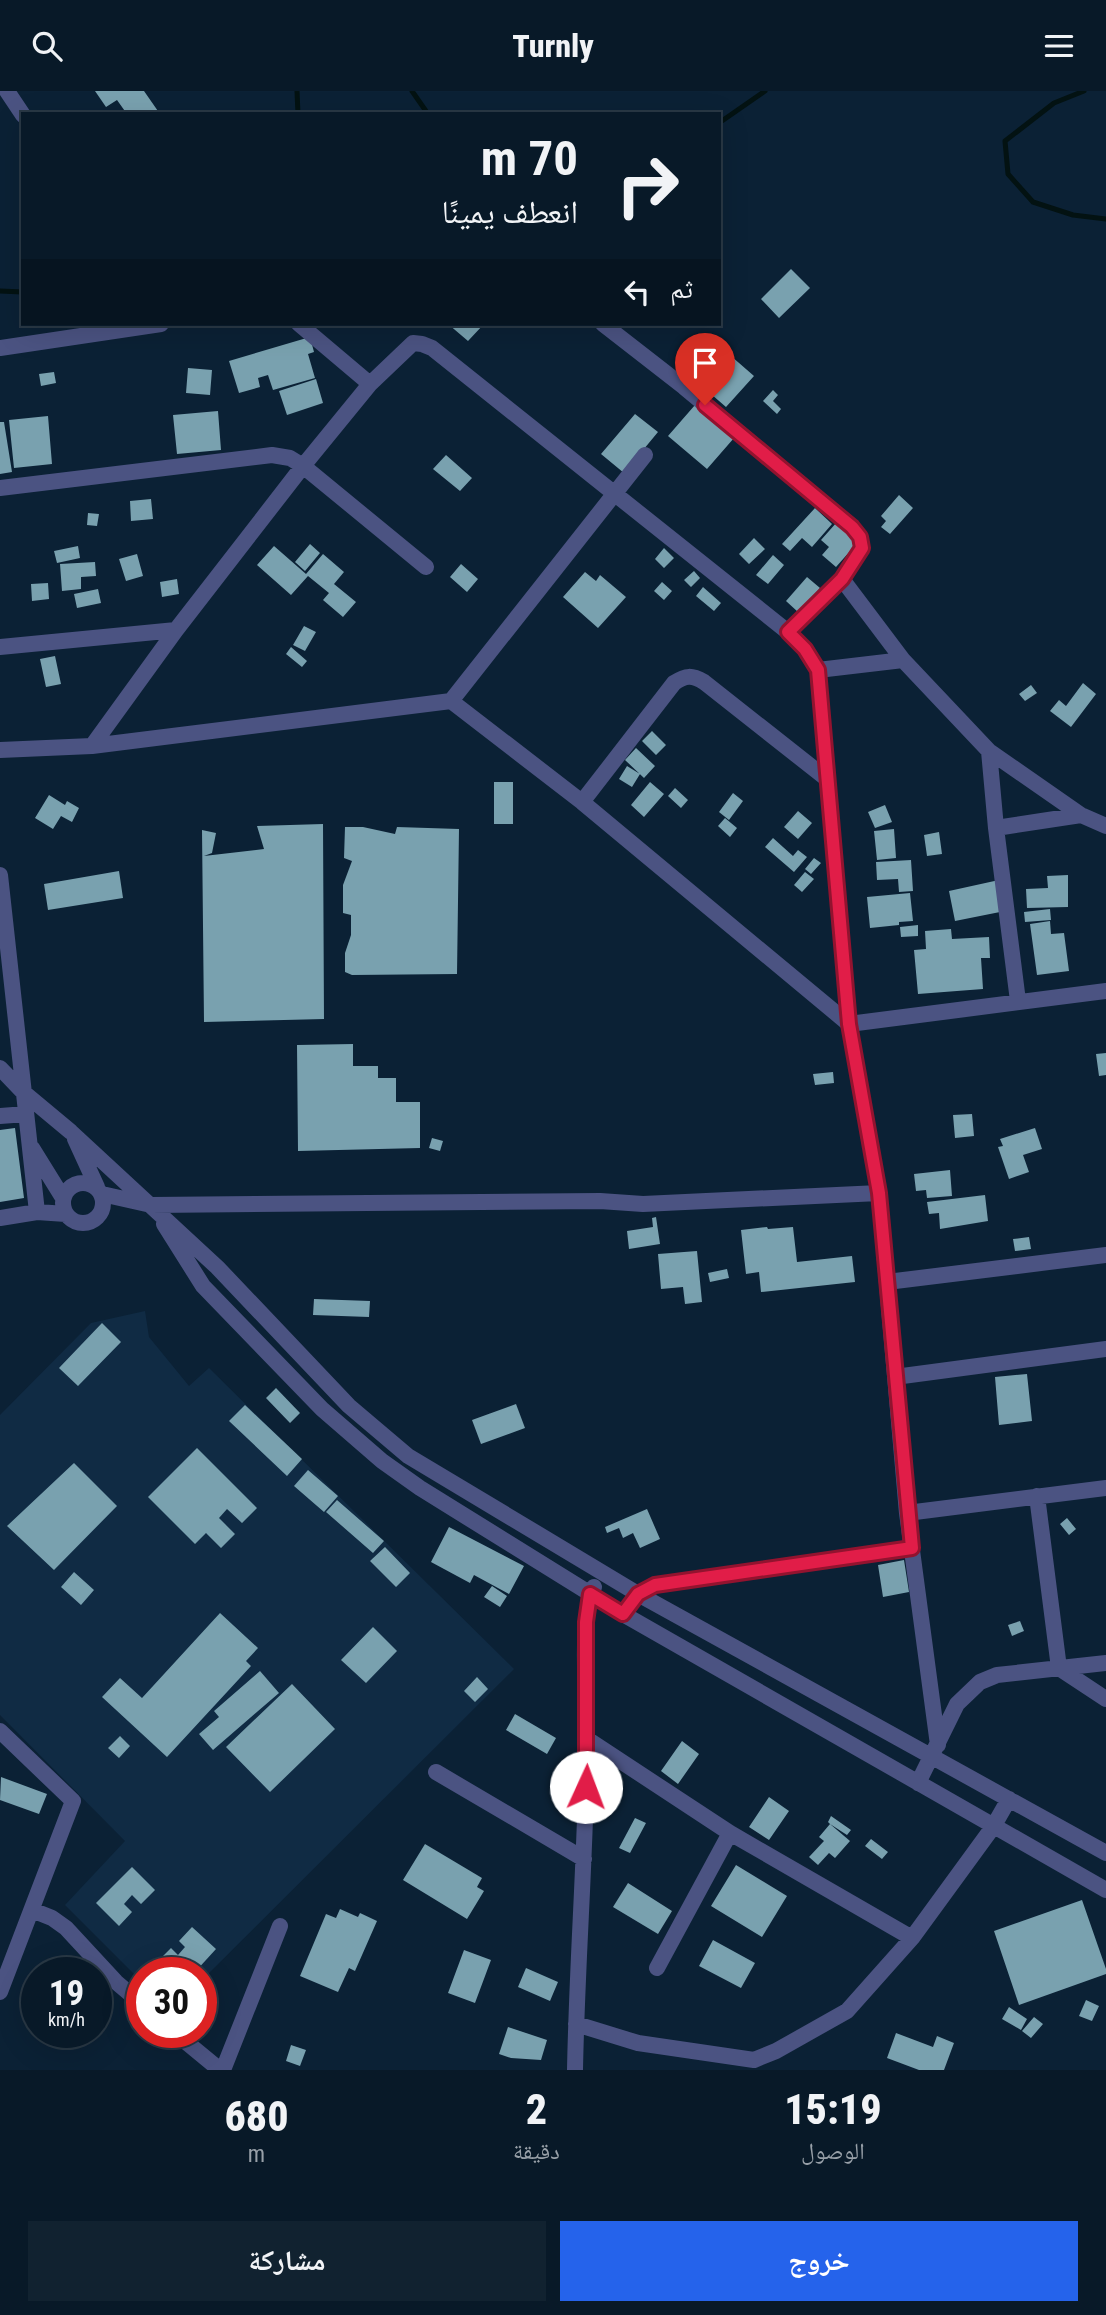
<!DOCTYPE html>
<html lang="ar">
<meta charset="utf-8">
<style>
body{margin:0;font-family:"Roboto Condensed","Noto Naskh Arabic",sans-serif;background:#112230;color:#f1f3f6;direction:rtl;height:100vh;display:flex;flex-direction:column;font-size:26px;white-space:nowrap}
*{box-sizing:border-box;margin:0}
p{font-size:23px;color:#98a0a8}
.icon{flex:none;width:38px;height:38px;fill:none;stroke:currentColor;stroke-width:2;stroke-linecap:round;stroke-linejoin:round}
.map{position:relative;height:1979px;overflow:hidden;direction:ltr}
.details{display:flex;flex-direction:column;background:#081928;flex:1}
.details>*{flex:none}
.guide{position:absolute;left:21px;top:21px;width:700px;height:214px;border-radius:0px;box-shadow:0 7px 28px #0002,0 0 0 2px #293845;direction:rtl;background:#081928;color:#f1f3f6;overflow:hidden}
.speed{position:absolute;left:21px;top:1866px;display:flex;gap:14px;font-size:35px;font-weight:700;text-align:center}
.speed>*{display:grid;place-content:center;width:91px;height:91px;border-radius:50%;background:#081928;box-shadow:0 7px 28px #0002,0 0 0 2px #293845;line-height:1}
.speed small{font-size:18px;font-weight:400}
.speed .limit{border:10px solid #d22;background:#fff;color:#111}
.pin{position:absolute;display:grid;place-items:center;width:60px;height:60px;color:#fff;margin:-72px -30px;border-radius:50% 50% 50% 0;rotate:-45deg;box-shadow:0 0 7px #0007}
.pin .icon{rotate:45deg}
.me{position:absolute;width:77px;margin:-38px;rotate:2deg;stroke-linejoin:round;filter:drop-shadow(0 0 5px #0008)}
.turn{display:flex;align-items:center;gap:24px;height:147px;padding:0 28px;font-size:32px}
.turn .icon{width:91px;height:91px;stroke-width:2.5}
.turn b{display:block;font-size:49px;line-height:60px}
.then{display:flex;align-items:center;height:66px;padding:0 28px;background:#0003;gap:14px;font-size:26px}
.eta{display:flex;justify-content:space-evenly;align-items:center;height:119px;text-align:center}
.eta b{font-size:42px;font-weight:800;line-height:49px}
.button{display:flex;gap:14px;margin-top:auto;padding:14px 28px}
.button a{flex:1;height:80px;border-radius:0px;background:#2563eb;color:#fff;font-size:28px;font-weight:800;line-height:80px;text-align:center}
.button a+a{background:#112230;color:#f1f3f6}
header{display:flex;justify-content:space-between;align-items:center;height:91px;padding:0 28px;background:#081928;font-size:32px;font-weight:800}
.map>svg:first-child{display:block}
.built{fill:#102b44}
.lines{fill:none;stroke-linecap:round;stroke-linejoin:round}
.stream{stroke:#031212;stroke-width:5}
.building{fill:#79a1af}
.street{stroke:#4b5382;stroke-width:16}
.route-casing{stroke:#92132f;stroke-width:18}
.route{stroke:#e11d48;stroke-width:12}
</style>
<header><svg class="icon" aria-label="menu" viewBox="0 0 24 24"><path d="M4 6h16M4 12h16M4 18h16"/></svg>Turnly<svg class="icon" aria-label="search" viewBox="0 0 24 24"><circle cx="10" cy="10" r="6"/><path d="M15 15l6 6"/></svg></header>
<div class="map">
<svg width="1106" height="1979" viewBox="0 0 1106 1979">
<rect width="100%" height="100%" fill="#0b2135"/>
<!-- built -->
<path class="built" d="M145,1220L149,1246L189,1295L209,1277L514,1578L201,1890V1881H142V1891L65,1814L125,1750L0,1624V1324L91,1232Z"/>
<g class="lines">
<!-- stream -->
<path class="stream" d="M297,0L298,23
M412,0L428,23
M1084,0L1054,12L1005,50L1008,83L1033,111L1073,124L1106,128
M719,32L765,0
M0,200L23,201"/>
</g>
<!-- building -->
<path class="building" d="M95,0H144L160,23H127L117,9L106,16Z
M791,178L810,197L779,227L761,208Z
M448,233H484L468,250Z
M310,246L314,261L308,263L315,287L273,299L268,284L258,287L260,296L239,302L229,270Z
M731,265L754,285L726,316L704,297Z
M188,277L212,279L210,304L186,302Z
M54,281L56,292L41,295L39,283Z
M316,288L323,312L287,324L279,300Z
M773,299L778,304L773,310L781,318L777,323L763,310Z
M695,314L734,347L707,378L668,345Z
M218,320L221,359L177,363L173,324Z
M635,323L658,341L624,382L601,363Z
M48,325L52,373L14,377L9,329Z
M0,331H4L12,381L0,383Z
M446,364L472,387L460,400L433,378Z
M899,404L913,417L890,443L881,436L886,430L881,425Z
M151,408L153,428L131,430L130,410Z
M815,417L832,433L812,456L802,447L790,460L782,453Z
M88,422L99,423L97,435L87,434Z
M837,431L859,450L836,476L822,464L829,456L821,449Z
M754,447L765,458L749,473L739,463Z
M310,453L320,462L305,480L295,471Z
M78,455L80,467L57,472L54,460Z
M274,455L306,483L323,463L344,481L334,493L356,511L343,526L323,509L329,502L308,485L291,504L257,474Z
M664,457L674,467L664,477L655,468Z
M137,463L143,485L126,490L119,468Z
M773,464L784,474L768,493L756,484Z
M95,471L96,485L81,486V498L62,500L60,473Z
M461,473L478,488L467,501L450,486Z
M694,480L700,487L691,496L684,489Z
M585,481L596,490L600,484L626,506L598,537L563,506Z
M807,486L820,497L798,521L786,510Z
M177,488L179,503L162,506L160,491Z
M662,491L672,500L664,509L654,500Z
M48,492L49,508L32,510L31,493Z
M703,496L721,512L714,520L696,505Z
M98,498L101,512L77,517L74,503Z
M304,535L316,541L305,560L293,554Z
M291,556L307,570L302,576L286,563Z
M55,565L61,593L46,596L40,568Z
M1083,592L1096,603L1071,636L1050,620L1059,609L1066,615Z
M1031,594L1037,602L1025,610L1019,603Z
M652,640L666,654L656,664L642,650Z
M636,657L655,675L644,687L625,669Z
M627,675L640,683L632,696L619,688Z
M494,691H513V733H494Z
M650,691L664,703L644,726L631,714Z
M675,697L688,709L681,717L668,705Z
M733,702L743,710L729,729L719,721Z
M49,704L65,714L67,710L79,717L72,731L61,725L53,738L35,727Z
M885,714L892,731L875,737L868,721Z
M798,720L812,732L798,748L784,736Z
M725,727L737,737L730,746L718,735Z
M323,733L324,928L204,931L202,739L216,742L212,762L204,765L264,758L257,735Z
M345,736H363L395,743L397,736L459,738L457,883L352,884L345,881V862L351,844V824L343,822V794L352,770L344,767Z
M894,738L896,767L877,769L874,740Z
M939,741L942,763L927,765L924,744Z
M773,747L793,765L798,759L807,766L794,781L765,756Z
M814,767L821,772L811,783L805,778Z
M911,769L913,800L899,801L898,788L877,789L876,771Z
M119,780L123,807L48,819L44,793Z
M805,781L814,788L802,801L794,794Z
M1068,784V816L1027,817L1026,798L1048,797L1047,785Z
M999,789L1005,820L955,830L949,800Z
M910,802L913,830L899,831V834L870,837L867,806Z
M1050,818L1051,829L1025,831L1024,821Z
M1050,830L1051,843L1064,842L1069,880L1037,884L1030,833Z
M918,834V845L901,846L900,836Z
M951,838L952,848L989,846L990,867H981L983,898L918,903L914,859L926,858L925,840Z
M353,953V975H378V987H396V1011H420V1057L298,1060L297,954Z
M1106,962V984L1099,985L1096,963Z
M833,981L834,992L815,994L813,983Z
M972,1023L974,1045L955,1047L953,1024Z
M15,1037L24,1107L0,1111V1039Z
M1035,1037L1042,1058L1023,1064L1029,1081L1009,1088L998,1056L1003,1055L1000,1048Z
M432,1047L443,1050L440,1060L429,1057Z
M950,1079L952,1105L927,1107L926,1099L916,1100L914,1083Z
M985,1104L988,1130L940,1138L939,1122L929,1123L927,1111Z
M656,1126L660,1153L629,1158L627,1140L653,1136L652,1127Z
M767,1136L768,1138L793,1136L797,1171L852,1165L855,1191L761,1201L759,1181L746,1183L741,1139Z
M1029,1146L1031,1158L1015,1160L1013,1148Z
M697,1160L702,1211L685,1213L683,1196L661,1198L658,1163Z
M727,1178L729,1187L710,1191L708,1182Z
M314,1208L370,1210L369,1226L313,1224Z
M102,1232L121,1251L78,1295L59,1277Z
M1027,1283L1032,1330L999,1334L995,1286Z
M276,1297L300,1322L290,1332L266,1307Z
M516,1313L525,1337L481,1353L472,1329Z
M245,1314L302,1368L287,1385L229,1330Z
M197,1357L257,1417L242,1432L227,1418L219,1427L235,1443L221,1457L206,1442L195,1453L148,1406Z
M74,1372L117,1415L54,1479L7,1435Z
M308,1379L338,1405L324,1421L294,1395Z
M337,1409L384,1450L373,1462L326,1421Z
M647,1418L660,1448L640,1457L633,1442L623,1447L619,1437L607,1442L605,1436Z
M1067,1427L1076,1438L1069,1444L1060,1433Z
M449,1436L524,1475L509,1503L474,1484L470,1492L431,1471Z
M385,1456L410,1482L396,1496L370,1470Z
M904,1469L909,1501L883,1506L878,1474Z
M74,1481L94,1499L81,1514L61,1496Z
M492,1495L507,1505L500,1516L484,1506Z
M220,1522L258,1557L246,1570L251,1575L167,1666L102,1606L120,1587L142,1607Z
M1020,1530L1024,1540L1012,1545L1008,1534Z
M373,1536L397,1560L366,1592L341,1569Z
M260,1580L279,1602L213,1659L199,1643L219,1626L214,1620Z
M477,1586L488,1598L475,1611L464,1600Z
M292,1593L335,1638L270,1701L226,1656Z
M515,1623L556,1647L547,1663L506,1639Z
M120,1645L130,1655L119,1667L108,1657Z
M682,1650L699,1663L678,1693L661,1680Z
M1,1686L47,1703L39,1723L0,1709Z
M769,1706L789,1720L769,1749L749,1736Z
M831,1725L851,1739L847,1744L830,1733L850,1750L835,1767L829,1762L818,1774L809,1766L824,1750L819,1746L830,1733L828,1731Z
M635,1727L646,1732L630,1762L619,1757Z
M871,1748L888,1761L882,1768L865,1755Z
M425,1753L482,1787L477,1796L484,1800L467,1828L403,1789Z
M736,1774L787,1805L762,1846L711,1815Z
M132,1776L155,1799L141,1813L132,1804L124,1813L132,1821L119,1835L96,1812Z
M628,1792L672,1820L658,1843L613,1816Z
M1082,1809L1106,1878V1883L1019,1914L994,1840Z
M340,1818L358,1826L360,1822L377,1830L355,1880L349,1877L338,1901L300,1885L326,1823L336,1827Z
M192,1836L216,1858L195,1881H165L156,1872L171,1857L178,1864L185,1856L179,1850Z
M713,1849L755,1872L741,1897L699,1875Z
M464,1859L491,1869L475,1912L448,1902Z
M526,1877L558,1891L550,1910L518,1896Z
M1086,1909L1099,1915L1092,1930L1079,1925Z
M1009,1916L1027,1928L1021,1939L1002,1928Z
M1034,1926L1043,1933L1031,1947L1022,1940Z
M508,1936L547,1949L541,1969L511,1967L499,1963Z
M896,1942L933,1956L937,1945L954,1952L944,1979H919L887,1967Z
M291,1954L306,1959L300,1975L286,1970Z"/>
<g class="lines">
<!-- street -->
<path class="street" d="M7,0L23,24
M299,233L370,293
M603,233L684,296L852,436L860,446L862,457L842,488
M0,257L161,233
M0,397L272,364L290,367L303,375L426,476
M788,541L842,488L903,569L989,660L1081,724L1106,735
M0,556L176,539
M818,579L903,569
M451,610L645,364
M92,655L176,539L303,375L370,293L413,252L422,253L432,257L788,541L805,558L818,579L849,933L1106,900
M0,659L92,655L451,610L582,711L849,933L879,1102L907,1422L938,1654
M989,660L996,737L1018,910
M582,711L674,592C686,584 692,584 704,591L827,688
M996,737L1081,724
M0,784L37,1121
M0,977L23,1001L71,1041L217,1176L349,1315L408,1365L638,1503L1106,1762
M0,1025L26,1023
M75,1048L97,1096
M32,1057L63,1107
M63 1112a20 20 0 1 1 40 0a20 20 0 1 1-40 0Z
M102,1103L151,1114L600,1110L643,1113L879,1102
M0,1127L37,1121L66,1123
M164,1133L203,1195L322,1318L382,1370L420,1397L623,1523L1106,1799
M887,1191L1106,1164
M895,1286L1106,1258
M1037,1405L1059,1577L1106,1608
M907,1422L1106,1397
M623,1523L638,1503L655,1494L912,1457
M0,1640L73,1710L0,1901
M587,1648L730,1742L912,1847L993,1736L1009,1708
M436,1681L584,1768
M918,1692L957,1613L980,1591L997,1584L1106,1572
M32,1819L52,1827L66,1837L116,1891L142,1913
M657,1877L730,1742
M576,1933L638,1952L754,1969L776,1960L847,1920L912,1847
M174,1941L220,1979
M223,1979L280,1835
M575,1979C577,1869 586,1759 587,1649C587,1615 579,1522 594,1496"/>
</g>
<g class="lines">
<!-- route casing -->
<g class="route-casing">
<path id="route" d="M586,1696V1531L590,1503L623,1523L638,1503L655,1494L912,1457L879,1102L849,933L818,579L805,558L788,541L842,488L862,457L860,446L852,436L705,314"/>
</g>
<!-- route -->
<use href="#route" class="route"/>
</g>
</svg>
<div class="speed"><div>19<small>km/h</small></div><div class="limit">30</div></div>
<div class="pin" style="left:705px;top:314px;background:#d93025"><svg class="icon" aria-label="arrive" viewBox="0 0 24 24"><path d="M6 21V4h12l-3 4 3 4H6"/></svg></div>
<svg class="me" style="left:586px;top:1696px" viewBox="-20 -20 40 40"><circle r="19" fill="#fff"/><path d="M0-13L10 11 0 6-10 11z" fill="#e11d48"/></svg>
<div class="guide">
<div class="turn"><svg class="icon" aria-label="right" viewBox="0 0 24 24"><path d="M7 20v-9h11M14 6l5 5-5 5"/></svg><div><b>70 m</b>انعطف يمينًا</div></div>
<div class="then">ثم<svg class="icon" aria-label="left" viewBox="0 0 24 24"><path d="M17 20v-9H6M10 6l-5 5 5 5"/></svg></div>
</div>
</div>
<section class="details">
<div class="eta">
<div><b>15:19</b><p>الوصول</p></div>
<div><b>2</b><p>دقيقة</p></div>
<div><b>680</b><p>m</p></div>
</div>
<div class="button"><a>خروج</a><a>مشاركة</a></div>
</section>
